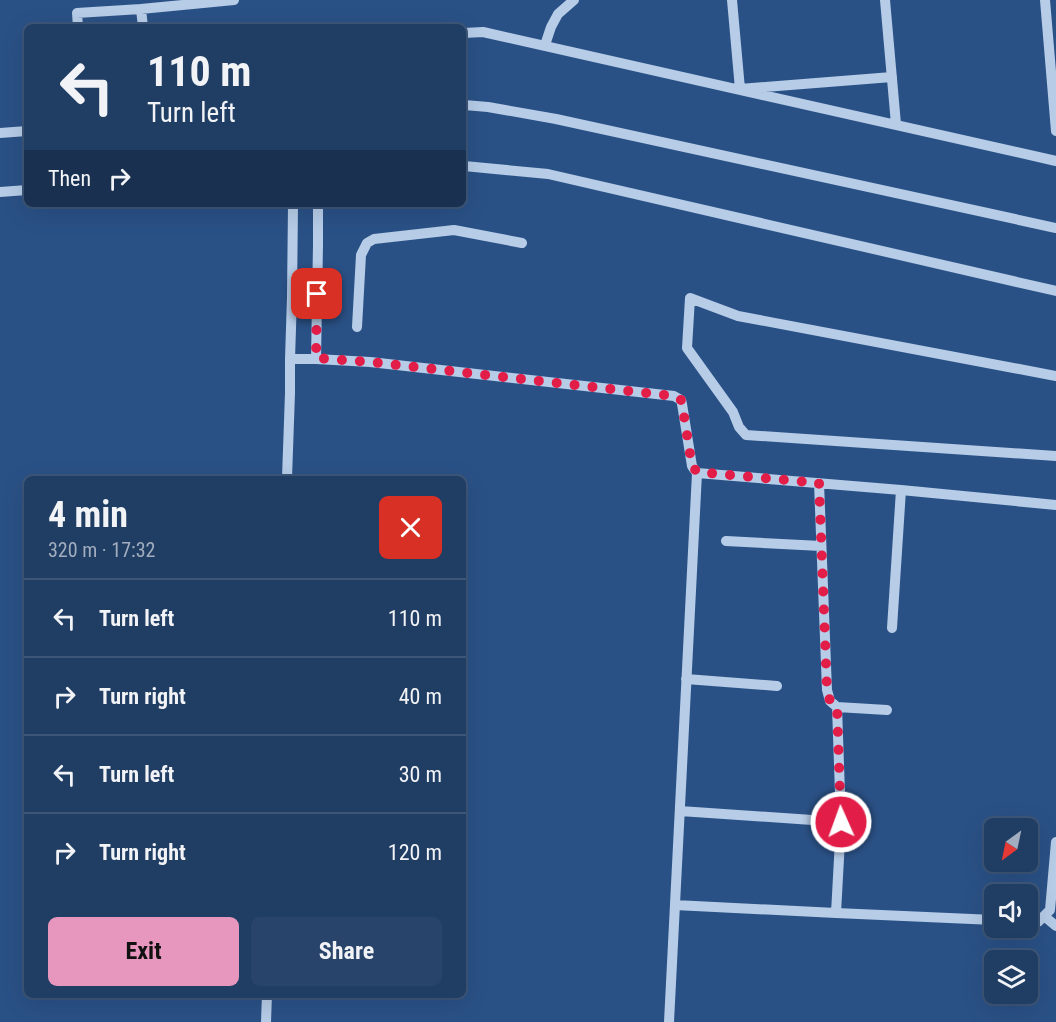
<!DOCTYPE html>
<meta charset="utf-8">
<style>
body{margin:0;font-family:"Roboto Condensed",sans-serif;background:#28446a;color:#f1f3f6;height:100vh;display:flex;flex-direction:column;font-size:22px;white-space:nowrap}
*{box-sizing:border-box;margin:0}
p{font-size:20px;color:#a2aebf}
.icon{flex:none;width:33px;height:33px;fill:none;stroke:currentColor;stroke-width:2;stroke-linecap:round;stroke-linejoin:round}
.map{position:relative;flex:1;overflow:hidden}
.details{position:absolute;left:24px;top:476px;width:442px;height:522px;display:flex;flex-direction:column;background:#203d64;border-radius:9px;box-shadow:0 6px 24px #0002,0 0 0 2px #3d5678}
.details>*{flex:none}
.hud{position:absolute;left:24px;top:24px;width:442px;height:183px;border-radius:9px;box-shadow:0 6px 24px #0002,0 0 0 2px #3d5678;background:#203d64;color:#f1f3f6;overflow:hidden}
.needle{width:39px;rotate:213deg}
.tools{position:absolute;left:984px;top:818px;display:grid;gap:12px}
.tools a{display:grid;place-items:center;width:54px;height:54px;border-radius:9px;background:#203d64;box-shadow:0 6px 24px #0002,0 0 0 2px #3d5678;font-size:30px}
.pin{position:absolute;display:grid;place-items:center;width:51px;height:51px;color:#fff;margin:-26px;border-radius:12px;box-shadow:0 3px 9px #0006}
.me{position:absolute;width:66px;margin:-33px;rotate:358deg;stroke-linejoin:round;filter:drop-shadow(0 0 4px #0008)}
.turn{display:flex;align-items:center;gap:21px;height:126px;padding:0 24px;font-size:27px}
.turn .icon{width:78px;height:78px;stroke-width:2.5}
.turn b{display:block;font-size:42px;line-height:51px}
.then{display:flex;align-items:center;height:57px;padding:0 24px;background:#0003;gap:12px;font-size:22px}
.round{display:grid;place-items:center;flex:none;width:63px;height:63px;border-radius:9px;background:#28446a}
.overview{display:flex;align-items:center;justify-content:space-between;height:102px;padding:0 24px}
h1{font-size:36px;font-weight:700;line-height:45px}
.action{display:flex;gap:12px;margin-top:auto;padding:12px 24px}
.action a{flex:1;height:69px;border-radius:9px;background:#e797bd;color:#111;font-size:24px;font-weight:700;line-height:69px;text-align:center}
.action a+a{background:#28446a;color:#f1f3f6}
ul{padding:0;list-style:none}
li{display:flex;align-items:center;gap:18px;height:78px;padding:0 24px;border-top:2px solid #3d5678}
li div{flex:1}
li b{display:block;font-size:22px}
li em{font-style:normal}
.map>svg:first-child{display:block}
.lines{fill:none;stroke-linecap:round;stroke-linejoin:round}
.minor{stroke:#b6cce7;stroke-width:10}
.route{stroke:#e11d48;stroke-width:10;stroke-dasharray:0 18}
</style>
<div class="map">
<svg width="1056" height="1022" viewBox="0 0 1056 1022">
<rect width="100%" height="100%" fill="#2a5186"/>
<g class="lines">
<!-- minor -->
<path class="minor" d="M732,0L740,89L892,77
M885,0L896,124
M1045,0L1056,131
M141,9L143,27
M78,27L77,13L141,9L234,0
M464,33L483,32L1056,161
M545,45L551,27L558,14L574,0
M464,105L488,107L556,119L1056,228
M0,133L27,131
M464,166L548,174L1056,291
M0,192L27,190
M357,327L361,255L367,243L374,239L454,230L522,243
M290,359L292,297L293,204
M316,359L318,245V204
M1056,376L738,316L690,298L687,348L733,412L739,427L746,435L1056,456
M287,478L290,393V359H316L370,362L674,396L681,400L682,404L692,466L697,473L901,490
M819,483L827,690L830,701L837,707L887,710
M726,541L821,546
M892,628L901,490L1056,505
M686,679L777,686
M837,707L841,822L836,913L994,920
M680,811L841,822
M675,905L836,913
M1044,916L1056,926
M1028,922H1038L1050,910L1056,842
M266,1022L267,994
M669,1022L697,473"/>
</g>
<g class="lines">
<!-- route -->
<path class="route" d="M317,294L316,358L370,362L674,396L681,400L682,404L692,466L697,472L819,483L827,690L830,701L837,707L841,822"/>
</g>
</svg>
<div class="tools">
<a><svg class="needle" viewBox="-14 -14 28 28"><path d="M0-13l5 13h-10z" fill="#e53935"/><path d="M0 13l5-13h-10z" fill="#a2aebf"/></svg></a>
<a><svg class="icon" aria-label="sound" viewBox="0 0 24 24"><path d="M4 9h4l5-4v14l-5-4H4zM17 9q2 3 0 6"/></svg></a>
<a><svg class="icon" aria-label="layers" viewBox="0 0 24 24"><path d="M12 4l9 5-9 5-9-5zM3 14l9 5 9-5"/></svg></a>
</div>
<div class="pin" style="left:317px;top:294px;background:#d93025"><svg class="icon" aria-label="arrive" viewBox="0 0 24 24"><path d="M6 21V4h12l-3 4 3 4H6"/></svg></div>
<svg class="me" style="left:841px;top:822px" viewBox="-20 -20 40 40"><circle r="17" fill="#e11d48" stroke="#fff" stroke-width="3"/><path d="M0-11L8 9 0 5-8 9z" fill="#fff"/></svg>
<div class="hud">
<div class="turn"><svg class="icon" aria-label="left" viewBox="0 0 24 24"><path d="M17 20v-9H6M10 6l-5 5 5 5"/></svg><div><b>110 m</b>Turn left</div></div>
<div class="then">Then<svg class="icon" aria-label="right" viewBox="0 0 24 24"><path d="M7 20v-9h11M14 6l5 5-5 5"/></svg></div>
</div>
<section class="details">
<div class="overview"><div><h1>4 min</h1><p>320 m · 17:32</p></div><a class="round" style="background:#d93025;color:#fff"><svg class="icon" aria-label="close" viewBox="0 0 24 24"><path d="M6 6l12 12M18 6L6 18"/></svg></a></div>
<ul>
<li><svg class="icon" aria-label="left" viewBox="0 0 24 24"><path d="M17 20v-9H6M10 6l-5 5 5 5"/></svg><div><b>Turn left</b></div><em>110 m</em></li>
<li><svg class="icon" aria-label="right" viewBox="0 0 24 24"><path d="M7 20v-9h11M14 6l5 5-5 5"/></svg><div><b>Turn right</b></div><em>40 m</em></li>
<li><svg class="icon" aria-label="left" viewBox="0 0 24 24"><path d="M17 20v-9H6M10 6l-5 5 5 5"/></svg><div><b>Turn left</b></div><em>30 m</em></li>
<li><svg class="icon" aria-label="right" viewBox="0 0 24 24"><path d="M7 20v-9h11M14 6l5 5-5 5"/></svg><div><b>Turn right</b></div><em>120 m</em></li>
</ul>
<div class="action"><a>Exit</a><a>Share</a></div>
</section>
</div>
